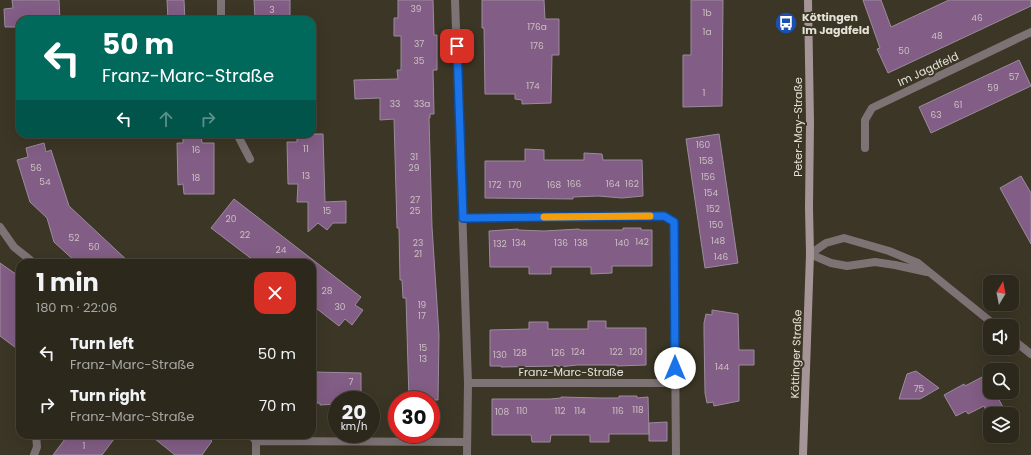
<!DOCTYPE html>
<meta charset="utf-8">
<style>
body{margin:0;font-family:Poppins,sans-serif;background:#383429;color:#f1f3f6;height:100vh;display:flex;flex-direction:column;font-size:15px;white-space:nowrap}
*{box-sizing:border-box;margin:0}
p{font-size:13px;color:#a6a6a3}
.icon{flex:none;width:22px;height:22px;fill:none;stroke:currentColor;stroke-width:2;stroke-linecap:round;stroke-linejoin:round}
.map{position:relative;flex:1;overflow:hidden}
.details{position:absolute;left:16px;top:259px;width:300px;height:180px;display:flex;flex-direction:column;background:#2c281c;border-radius:12px;box-shadow:0 4px 16px #0002,0 0 0 1px #48443b}
.details>*{flex:none}
.top-card{position:absolute;left:16px;top:16px;width:300px;height:122px;border-radius:12px;box-shadow:0 4px 16px #0002,0 0 0 1px #48443b;background:#00695c;color:#fff;overflow:hidden}
.needle{width:26px;rotate:10deg}
.tools{position:absolute;left:983px;top:275px;display:grid;gap:8px}
.tools a{display:grid;place-items:center;width:36px;height:36px;border-radius:8px;background:#2c281c;box-shadow:0 4px 16px #0002,0 0 0 1px #48443b;font-size:20px}
.speed{position:absolute;left:328px;top:391px;display:flex;gap:8px;font-size:20px;font-weight:700;text-align:center}
.speed>*{display:grid;place-content:center;width:52px;height:52px;border-radius:50%;background:#2c281c;box-shadow:0 4px 16px #0002,0 0 0 1px #48443b;line-height:1}
.speed small{font-size:10px;font-weight:400}
.speed .limit{border:6px solid #d22;background:#fff;color:#111}
.pin{position:absolute;display:grid;place-items:center;width:34px;height:34px;color:#fff;margin:-17px;border-radius:8px;box-shadow:0 2px 6px #0006}
.me{position:absolute;width:44px;margin:-22px;rotate:0deg;stroke-linejoin:round;filter:drop-shadow(0 0 3px #0008)}
.turn{display:flex;align-items:center;gap:14px;height:84px;padding:0 20px;font-size:18px}
.turn .icon{width:52px;height:52px;stroke-width:2.5}
.turn b{display:block;font-size:28px;line-height:34px}
.lanes{display:flex;align-items:center;height:38px;padding:0 20px;background:#0003;justify-content:center;gap:20px;direction:ltr}
.lanes .off{opacity:.35}
.round{display:grid;place-items:center;flex:none;width:42px;height:42px;border-radius:12px;background:#383429}
.summary{display:flex;align-items:center;justify-content:space-between;height:68px;padding:0 20px}
h1{font-size:24px;font-weight:700;line-height:30px}
ul{padding:0;list-style:none}
li{display:flex;align-items:center;gap:12px;height:52px;padding:0 20px}
li div{flex:1}
li b{display:block;font-size:15px}
li em{font-style:normal}
.map>svg:first-child{display:block}
.building{fill:#825d85;stroke:#9b8c9c}
.lines{fill:none;stroke-linecap:round;stroke-linejoin:round}
.minor{stroke:#7e7374;stroke-width:8}
.secondary{stroke:#a69596;stroke-width:8}
.route-casing{stroke:#114b97;stroke-width:10}
.route{stroke:#1a73e8;stroke-width:7}
.slow{stroke:#f59e0b;stroke-width:7}
.labels{text-anchor:middle;stroke-width:4;stroke-linejoin:round;paint-order:stroke}
.number-label{font-size:9px;fill:#ccc1c2}
.poi-label{font-size:11px;font-weight:bold;fill:#e4e2d7;stroke:#3b3625;text-anchor:start}
.street-label{font-size:11px;fill:#e4e2d7;stroke:#3b3625}
</style>
<div class="map">
<svg width="1031" height="455" viewBox="0 0 1031 455">
<rect width="100%" height="100%" fill="#3b3625"/>
<!-- building -->
<path class="building" d="M12,0H59L60,20H20V27H5L4,9L13,8Z
M167,0H184L185,20H168Z
M254,0H290V18L255,19Z
M398,0H433L434,35H437V70H433L434,114H430V118H429L432,227L439,335L438,400H409L406,298H403L402,280H400L399,228H397L394,119L380,120V98L355,99L354,80L398,79L397,70H401V36H394V18H398Z
M482,0H544L545,19H559V55H552L551,103L522,104V100L515,99V94H485L484,28H482Z
M691,0H723L722,106L683,107V55H691Z
M863,0H881L891,27L949,0H1031V6L888,73L877,49L880,48Z
M1019,60L1031,86L931,133L919,107Z
M183,134H201L202,143H214V194H184L183,184L178,185L177,143H183Z
M297,134H323L325,202L346,201V223H333L327,230L318,223L308,232V202H297L298,184H288L287,142H297Z
M719,134L738,263L705,268L686,139Z
M44,143L46,152L51,150L69,206L130,263H77L54,242L47,218L30,202L17,160L28,157L26,148Z
M525,149L544,150V160H584V153L602,154L603,160H642L643,196L622,198L598,196L573,197V199L485,198V161H525Z
M1021,176L1031,193V244L1000,188Z
M234,199L361,297L355,305L363,310L352,325L345,319L339,326L312,305V263H257L211,228Z
M623,228H641V230H652V266H612V273L591,274V267H551V274H529V267H490L489,231L518,229V230L544,231L579,229L580,230H623Z
M0,263L20,277V351L0,336Z
M712,310L738,314L739,350H754V365H739V401L714,406L713,402L707,403L705,393L704,333V323L706,314L712,315Z
M588,321H606V328H646V365L617,366V365H577L559,367V366L501,367V366H490V330L529,329V322H548V329H588Z
M916,371L939,388L920,399H899L907,374Z
M312,372L361,373V400H337V404L320,405V403H312Z
M986,375L990,382V392H995L1005,411L999,414H990V419L984,406L968,414L966,411L956,416L944,395L964,384L965,386Z
M619,396H637V398L648,397L649,434H609V442H590V435H551L550,442H532L531,435H492V399H550L561,398V397L600,398H619Z
M667,422V441H649V423Z
M68,435H117L102,455H53Z
M150,435H204L212,441L202,455H175Z"/>
<g class="lines">
<!-- minor -->
<path class="minor" d="M455,0L468,383L467,455
M221,20V0
M237,134L250,159
M865,148V120L872,108L1031,32
M463,218L664,216L674,221L676,455
M0,227L14,247L34,263
M810,254L826,243L844,238L889,251L918,263L996,326
M810,254L831,263L847,266L875,262L895,265L927,272
M1012,339L1031,354
M468,383H675
M251,435L256,441V455
M256,441L467,442
M34,455L37,447L36,435"/>
<!-- secondary -->
<path class="secondary" d="M803,455L810,254L809,208L810,122L808,0"/>
</g>
<g class="lines">
<!-- route casing -->
<g class="route-casing">
<path id="route" d="M457,46L463,218L664,216L674,222L675,368"/>
</g>
<!-- route -->
<use href="#route" class="route"/>
<!-- slow -->
<path class="slow" d="M544,217L650,216"/>
</g>
<!-- icons -->
<defs>
<g id="bus-disc" transform="scale(1.15)"><circle r="9.5" fill="#1a4fb4" stroke="#3b3625"/><path d="M-5-6H5V4H4V6H2V4H-2V6H-4V4H-5ZM-3.5-4V0h7V-4ZM-3.5 1.2v1.5H-2V1.2ZM2 1.2v1.5H3.5V1.2Z" fill="#fff"/></g>
</defs>
<g fill-rule="evenodd">
<use href="#bus-disc" x="786" y="23"/>
</g>
<g class="labels">
<!-- number labels -->
<g class="number-label">
<text x="416" y="12">39</text>
<text x="272" y="13">3</text>
<text x="707" y="16">1b</text>
<text x="977" y="21">46</text>
<text x="537" y="30">176a</text>
<text x="707" y="35">1a</text>
<text x="937" y="39">48</text>
<text x="419" y="47">37</text>
<text x="537" y="49">176</text>
<text x="904" y="54">50</text>
<text x="419" y="64">35</text>
<text x="1014" y="80">57</text>
<text x="533" y="89">174</text>
<text x="993" y="91">59</text>
<text x="704" y="96">1</text>
<text x="395" y="107">33</text>
<text x="422" y="107">33a</text>
<text x="958" y="108">61</text>
<text x="936" y="118">63</text>
<text x="703" y="148">160</text>
<text x="306" y="152">11</text>
<text x="196" y="153">16</text>
<text x="414" y="160">31</text>
<text x="706" y="164">158</text>
<text x="36" y="171">56</text>
<text x="414" y="171">29</text>
<text x="306" y="179">13</text>
<text x="708" y="180">156</text>
<text x="196" y="181">18</text>
<text x="45" y="185">54</text>
<text x="574" y="187">166</text>
<text x="613" y="187">164</text>
<text x="632" y="187">162</text>
<text x="495" y="188">172</text>
<text x="515" y="188">170</text>
<text x="554" y="188">168</text>
<text x="711" y="196">154</text>
<text x="415" y="203">27</text>
<text x="713" y="212">152</text>
<text x="327" y="214">15</text>
<text x="415" y="214">25</text>
<text x="231" y="222">20</text>
<text x="716" y="228">150</text>
<text x="245" y="238">22</text>
<text x="74" y="241">52</text>
<text x="718" y="244">148</text>
<text x="642" y="245">142</text>
<text x="418" y="246">23</text>
<text x="519" y="246">134</text>
<text x="561" y="246">136</text>
<text x="581" y="246">138</text>
<text x="622" y="246">140</text>
<text x="500" y="247">132</text>
<text x="94" y="250">50</text>
<text x="281" y="253">24</text>
<text x="418" y="257">21</text>
<text x="721" y="260">146</text>
<text x="327" y="294">28</text>
<text x="422" y="308">19</text>
<text x="340" y="310">30</text>
<text x="422" y="319">17</text>
<text x="423" y="351">15</text>
<text x="578" y="355">124</text>
<text x="616" y="355">122</text>
<text x="636" y="355">120</text>
<text x="520" y="356">128</text>
<text x="558" y="356">126</text>
<text x="500" y="358">130</text>
<text x="423" y="362">13</text>
<text x="722" y="370">144</text>
<text x="351" y="385">7</text>
<text x="919" y="392">75</text>
<text x="638" y="413">118</text>
<text x="522" y="414">110</text>
<text x="560" y="414">112</text>
<text x="580" y="414">114</text>
<text x="618" y="414">116</text>
<text x="502" y="415">108</text>
<text x="84" y="449">1</text>
</g>
<!-- poi labels -->
<g class="poi-label">
<text x="802" y="21">Köttingen<tspan x="802" dy="13">Im Jagdfeld</tspan></text>
</g>
<!-- street labels -->
<g class="street-label">
<text transform="translate(928 69) rotate(-25)" y="4">Im Jagdfeld</text>
<text transform="translate(798 127) rotate(-90)" y="4">Peter-May-Straße</text>
<text transform="translate(796 354) rotate(-88)" y="4">Köttinger Straße</text>
<text x="571" y="376">Franz-Marc-Straße</text>
</g>
</g>
</svg>
<div class="tools">
<a><svg class="needle" viewBox="-14 -14 28 28"><path d="M0-13l5 13h-10z" fill="#e53935"/><path d="M0 13l5-13h-10z" fill="#a6a6a3"/></svg></a>
<a><svg class="icon" aria-label="sound" viewBox="0 0 24 24"><path d="M4 9h4l5-4v14l-5-4H4zM17 9q2 3 0 6"/></svg></a>
<a><svg class="icon" aria-label="search" viewBox="0 0 24 24"><circle cx="10" cy="10" r="6"/><path d="M15 15l6 6"/></svg></a>
<a><svg class="icon" aria-label="layers" viewBox="0 0 24 24"><path d="M12 4l9 5-9 5-9-5zM3 14l9 5 9-5"/></svg></a>
</div>
<div class="speed"><div>20<small>km/h</small></div><div class="limit">30</div></div>
<div class="pin" style="left:457px;top:46px;background:#d93025"><svg class="icon" aria-label="arrive" viewBox="0 0 24 24"><path d="M6 21V4h12l-3 4 3 4H6"/></svg></div>
<svg class="me" style="left:675px;top:368px" viewBox="-20 -20 40 40"><circle r="19" fill="#fff"/><path d="M0-13L10 11 0 6-10 11z" fill="#1a73e8"/></svg>
<div class="top-card">
<div class="turn"><svg class="icon" aria-label="left" viewBox="0 0 24 24"><path d="M17 20v-9H6M10 6l-5 5 5 5"/></svg><div><b>50 m</b>Franz-Marc-Straße</div></div>
<div class="lanes"><svg class="icon" aria-label="left" viewBox="0 0 24 24"><path d="M17 20v-9H6M10 6l-5 5 5 5"/></svg><svg class="icon off" aria-label="ahead" viewBox="0 0 24 24"><path d="M12 20V5M6 11l6-6 6 6"/></svg><svg class="icon off" aria-label="right" viewBox="0 0 24 24"><path d="M7 20v-9h11M14 6l5 5-5 5"/></svg></div>
</div>
<section class="details">
<div class="summary"><div><h1>1 min</h1><p>180 m · 22:06</p></div><a class="round" style="background:#d93025;color:#fff"><svg class="icon" aria-label="close" viewBox="0 0 24 24"><path d="M6 6l12 12M18 6L6 18"/></svg></a></div>
<ul>
<li><svg class="icon" aria-label="left" viewBox="0 0 24 24"><path d="M17 20v-9H6M10 6l-5 5 5 5"/></svg><div><b>Turn left</b><p>Franz-Marc-Straße</p></div><em>50 m</em></li>
<li><svg class="icon" aria-label="right" viewBox="0 0 24 24"><path d="M7 20v-9h11M14 6l5 5-5 5"/></svg><div><b>Turn right</b><p>Franz-Marc-Straße</p></div><em>70 m</em></li>
</ul>
</section>
</div>
